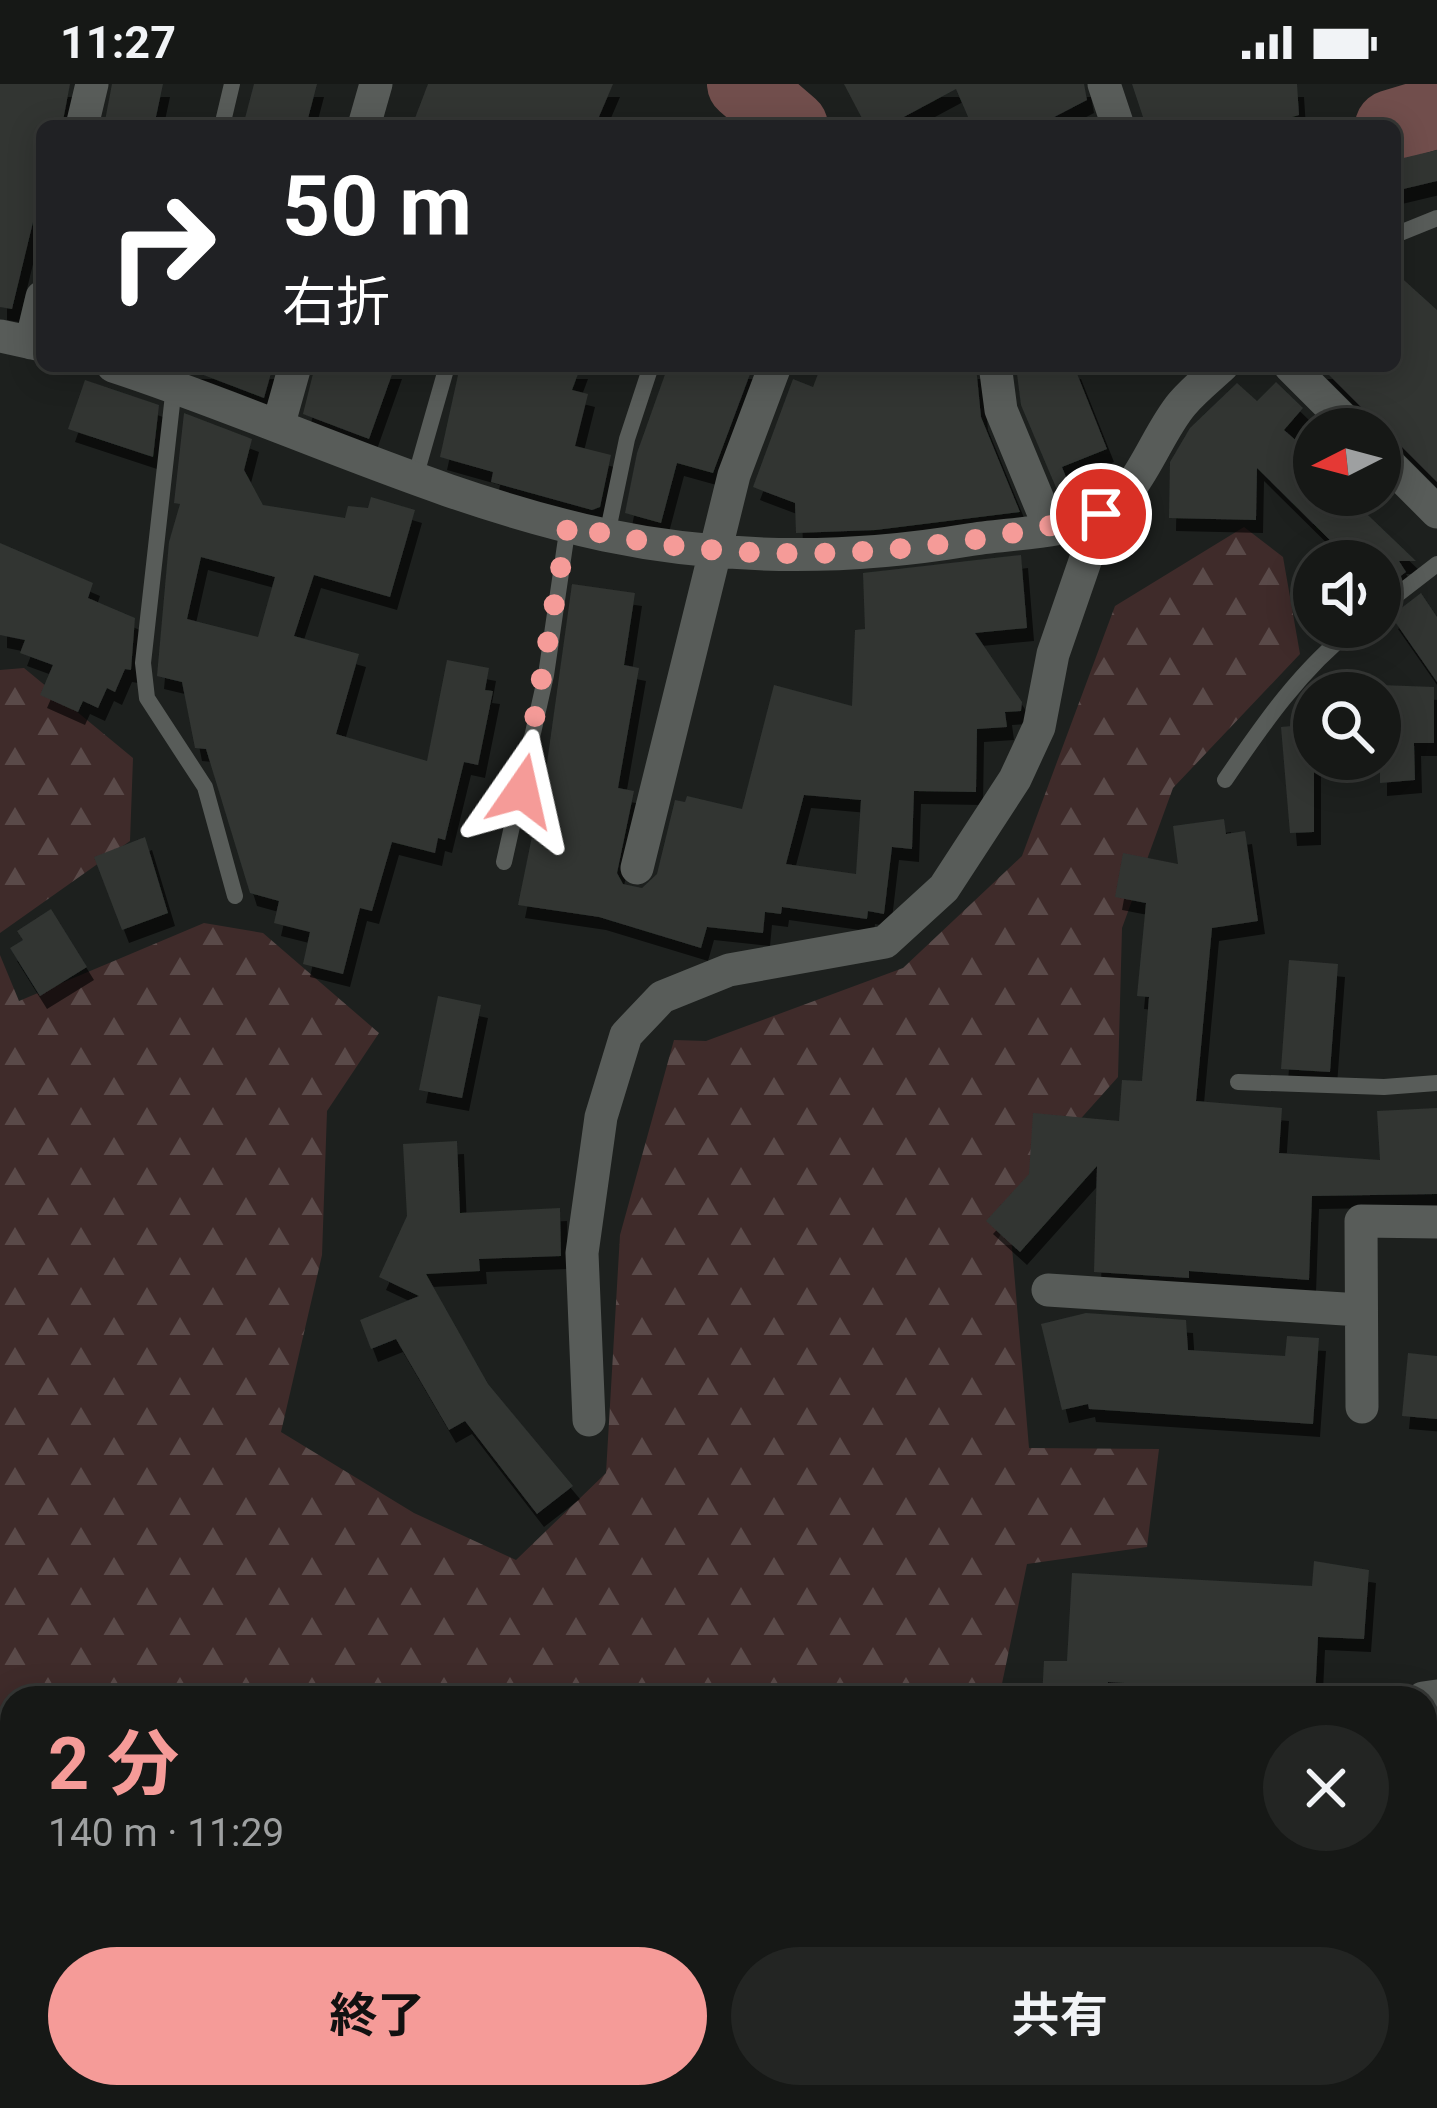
<!DOCTYPE html>
<html lang="ja">
<meta charset="utf-8">
<style>
body{margin:0;font-family:Roboto,"Noto Sans JP",sans-serif;background:#232523;color:#f1f3f6;height:100vh;display:flex;flex-direction:column;font-size:45px;white-space:nowrap}
*{box-sizing:border-box;margin:0}
p{font-size:39px;color:#9ea0a1}
.icon{flex:none;width:66px;height:66px;fill:none;stroke:currentColor;stroke-width:2;stroke-linecap:round;stroke-linejoin:round}
.map{position:relative;flex:1;overflow:hidden}
.panel{position:absolute;left:0px;top:1602px;width:1437px;height:423px;display:flex;flex-direction:column;background:#161816;border-radius:36px 36px 0 0;box-shadow:0 6px 30px #0003,0 0 0 3px #353735}
.panel>*{flex:none}
.guide{position:absolute;left:36px;top:36px;width:1365px;height:252px;border-radius:18px;box-shadow:0 6px 30px #0003,0 0 0 3px #353735;background:#202124;color:#fff;overflow:hidden}
.needle{width:78px;rotate:264deg}
.controls{position:absolute;left:1293px;top:324px;display:grid;gap:24px}
.controls a{display:grid;place-items:center;width:108px;height:108px;border-radius:50%;background:#161816;box-shadow:0 6px 30px #0003,0 0 0 3px #353735;font-size:60px}
.pin{position:absolute;display:grid;place-items:center;width:102px;height:102px;color:#fff;margin:-51px;border:6px solid #fff;border-radius:50%;box-shadow:0 3px 12px #0007}
.me{position:absolute;width:132px;margin:-66px;rotate:11deg;stroke-linejoin:round;filter:drop-shadow(0 0 9px #0008)}
.turn{display:flex;align-items:center;gap:42px;height:252px;padding:0 48px;font-size:54px}
.turn .icon{width:156px;height:156px;stroke-width:2.5}
.turn b{display:block;font-size:84px;line-height:102px}
.round{display:grid;place-items:center;flex:none;width:126px;height:126px;border-radius:63px;background:#232523}
.overview{display:flex;align-items:center;justify-content:space-between;height:204px;padding:0 48px}
h1{font-size:72px;font-weight:700;line-height:90px;color:#f59b98}
.cta{display:flex;gap:24px;margin-top:auto;padding:24px 48px}
.cta a{flex:1;height:138px;border-radius:72px;background:#f59b98;color:#111;font-size:48px;font-weight:700;line-height:138px;text-align:center}
.cta a+a{background:#232523;color:#f1f3f6}
.status{display:flex;justify-content:space-between;align-items:center;height:84px;padding:0 60px;background:#161816;direction:ltr}
.status svg{height:33px;fill:currentColor}
.map>svg:first-child{display:block}
.forest{fill:url(#forest-firs)}
.lines{fill:none;stroke-linecap:round;stroke-linejoin:round}
.river{stroke:#714e4c;stroke-width:72}
.building{fill:#313532;fill-rule:evenodd;filter:url(#shadow)}
.service{stroke:#585c59;stroke-width:16}
.minor{stroke:#585c59;stroke-width:33}
.route{stroke:#f59b98;stroke-width:21;stroke-dasharray:0 37.8}
</style>
<div class="status"><b>11:27</b><svg viewBox="0 0 49 12"><path d="M0 12V9h3v3zM5 12V6h3v6zM10 12V3h3v9zM15 12V0h3v12zM26 1h20v11H26zM47 4h2v5h-2z"/></svg></div>
<div class="map">
<svg width="1437" height="2024" viewBox="0 0 1437 2024">
<defs>
<pattern id="forest-firs" width="22" height="20" patternUnits="userSpaceOnUse" patternTransform="scale(3)"><rect width="22" height="20" fill="#3f2b2a"/><path d="M5 1l3.5 6h-7zM16 11l3.5 6h-7z" fill="#5a4a49"/></pattern>
<filter id="shadow"><feDropShadow dx="7" dy="13" stdDeviation="0" flood-color="#0009"/></filter>
</defs>
<rect width="100%" height="100%" fill="#1d201e"/>
<!-- forest -->
<path class="forest" d="M1244,443L1283,473L1300,570L1173,704L1122,844L1118,993L1008,1116L1029,1364L1159,1365L1147,1463L1027,1480L999,1614H12V2013H395L387,2024H0V871L19,917L204,839L263,849L379,949L327,1027L322,1171L281,1348L414,1429L516,1476L606,1389L620,1151L674,956L706,957L903,884L1022,772L1115,522Z
M24,584L133,674L130,757L0,849V586Z"/>
<g class="lines">
<!-- river -->
<path class="river" d="M743,0L792,42
M1391,42L1437,28"/>
</g>
<!-- building -->
<path class="building" d="M0,0H70L62,42L42,39V101L12,225L0,223Z
M112,0H163L154,42H104Z
M254,0H317L306,42H243Z
M428,0H613L595,42H412Z
M844,0H1084L1087,16L1037,42H972L956,5L887,42H866Z
M1132,0H1297L1299,31L1262,42H1146Z
M1437,66V97L1395,107V76Z
M1395,188L1437,226V398L1395,356L1380,351L1368,330L1320,282H1395Z
M180,282H273L264,314Z
M315,282H395L369,355L303,330Z
M460,282H581L572,306L588,310L575,362L611,371L600,423L592,426L491,398L493,388L440,373Z
M668,282H753L713,389L677,379L661,439L625,429L637,369Z
M821,282H976L981,333L1020,428L876,446L796,449L795,419L753,403L793,295L813,303Z
M1016,282H1074L1107,365L1062,383L1072,408L1060,413L1021,321Z
M85,296L159,321L153,373L68,345Z
M1276,298L1303,324L1284,346L1314,372V411H1347L1416,477H1399L1406,488L1380,508V477H1351L1257,384L1256,436L1169,434L1170,378L1190,344L1237,299L1257,317Z
M184,329L252,355L244,386L263,421L345,434L348,422L368,424L371,413L415,426L390,513L314,491L294,552L359,570L336,650L427,677L447,576L489,584L485,606L493,607L478,681L464,678L445,756L438,754L435,769L392,758L372,827L360,824L343,890L303,880L310,848L274,839L279,817L250,809L206,665L195,664L182,598L157,592L169,458L180,420L174,419ZM201,473L275,493L258,553L187,535Z
M0,459L93,499L88,514L135,534L131,586L125,585L115,608L107,604L98,624L83,617L78,628L40,611L53,581L20,569L25,556L0,551Z
M1021,471L1027,544L975,549L1022,618L1021,627L1005,628L1007,643L977,645L976,708L914,707L912,765L892,763L884,830L868,827L867,835L782,823L781,830L765,828L763,849L707,843L701,864L599,833L518,821L547,679L572,500L635,509L624,581L639,584L618,704L634,707L617,789L623,800L642,804L657,790L675,716L685,718L687,712L742,725L774,601L852,622L855,546L865,545L863,489ZM804,711L861,716L856,790L786,780Z
M1421,509L1437,533V598L1391,532Z
M1380,601L1434,603V659H1414L1415,696L1380,699Z
M1314,640V748L1290,749L1281,643Z
M1224,735L1226,750L1245,747L1258,837L1212,844L1196,1017L1282,1024L1279,1069L1380,1076L1377,1027L1437,1024V1110L1312,1112L1309,1196L1189,1187V1194L1094,1188L1097,1082L1020,1168L986,1137L1029,1090L1033,1029L1119,1037L1122,996L1142,997L1149,913L1137,912L1146,819L1115,813L1123,769L1178,780L1173,742Z
M145,753L168,829L122,846L94,773Z
M51,825L87,883L40,912L10,864L23,856L17,847Z
M1289,876L1338,880L1330,988L1281,985Z
M438,912L481,921L462,1014L419,1006Z
M457,1057L460,1129L560,1124L561,1172L479,1175L480,1187L426,1190L488,1300L573,1402L537,1430L465,1337L449,1346L396,1255L371,1265L360,1236L419,1212L379,1193L407,1132L403,1060Z
M1086,1229L1186,1236L1188,1266L1285,1272L1287,1252L1319,1254L1313,1340L1089,1325L1088,1320L1062,1326L1041,1240Z
M1408,1269L1437,1272V1335L1402,1332Z
M1314,1477L1369,1486L1364,1555L1318,1553L1315,1614H1174L1175,1602L1108,1598L1107,1614H1042L1044,1577H1067L1072,1489L1312,1502Z"/>
<g class="lines">
<!-- service -->
<path class="service" d="M222,42L232,0
M1395,151L1437,134
M174,302L143,579L147,614L205,703L235,812
M415,394L447,282
M607,451L627,355L651,282
M1380,524L1437,480
M1225,696C1263,640 1301,585 1355,543
M504,778L546,591L568,441
M1238,998L1384,1003L1437,999"/>
<!-- minor -->
<path class="minor" d="M1104,0L1118,42
M82,42L92,0
M364,42L376,0
M0,252L42,261
M31,259L42,213
M113,282C276,335 436,415 605,451C724,476 848,476 968,456C1008,449 1067,450 1102,430C1140,408 1155,352 1182,320C1194,306 1209,294 1222,282
M1290,282L1353,345
M996,288L1001,326L1049,442
M279,339L295,282
M1380,371L1437,428
M637,784L734,391L775,282
M1048,1206L1360,1226
M1362,1323L1361,1137L1437,1138
M589,1336L582,1169L601,1033L626,951L662,913L729,886L885,858L944,804L1015,695L1039,643L1053,570L1101,431
M1423,1614L1437,1612
M1324,2024L1326,2013"/>
</g>
<g class="lines">
<!-- route -->
<path class="route" d="M522,707L568,441C742,487 928,473 1101,430"/>
</g>
</svg>
<div class="controls">
<a><svg class="needle" viewBox="-14 -14 28 28"><path d="M0-13l5 13h-10z" fill="#e53935"/><path d="M0 13l5-13h-10z" fill="#9ea0a1"/></svg></a>
<a><svg class="icon" aria-label="sound" viewBox="0 0 24 24"><path d="M4 9h4l5-4v14l-5-4H4zM17 9q2 3 0 6"/></svg></a>
<a><svg class="icon" aria-label="search" viewBox="0 0 24 24"><circle cx="10" cy="10" r="6"/><path d="M15 15l6 6"/></svg></a>
</div>
<div class="pin" style="left:1101px;top:430px;background:#d93025"><svg class="icon" aria-label="arrive" viewBox="0 0 24 24"><path d="M6 21V4h12l-3 4 3 4H6"/></svg></div>
<svg class="me" style="left:522px;top:707px" viewBox="-20 -20 40 40"><path d="M0-17L14 15 0 8-14 15z" fill="#f59b98" stroke="#fff" stroke-width="4"/></svg>
<div class="guide">
<div class="turn"><svg class="icon" aria-label="right" viewBox="0 0 24 24"><path d="M7 20v-9h11M14 6l5 5-5 5"/></svg><div><b>50 m</b>右折</div></div>
</div>
<section class="panel">
<div class="overview"><div><h1>2 分</h1><p>140 m · 11:29</p></div><a class="round"><svg class="icon" aria-label="close" viewBox="0 0 24 24"><path d="M6 6l12 12M18 6L6 18"/></svg></a></div>
<div class="cta"><a>終了</a><a>共有</a></div>
</section>
</div>
